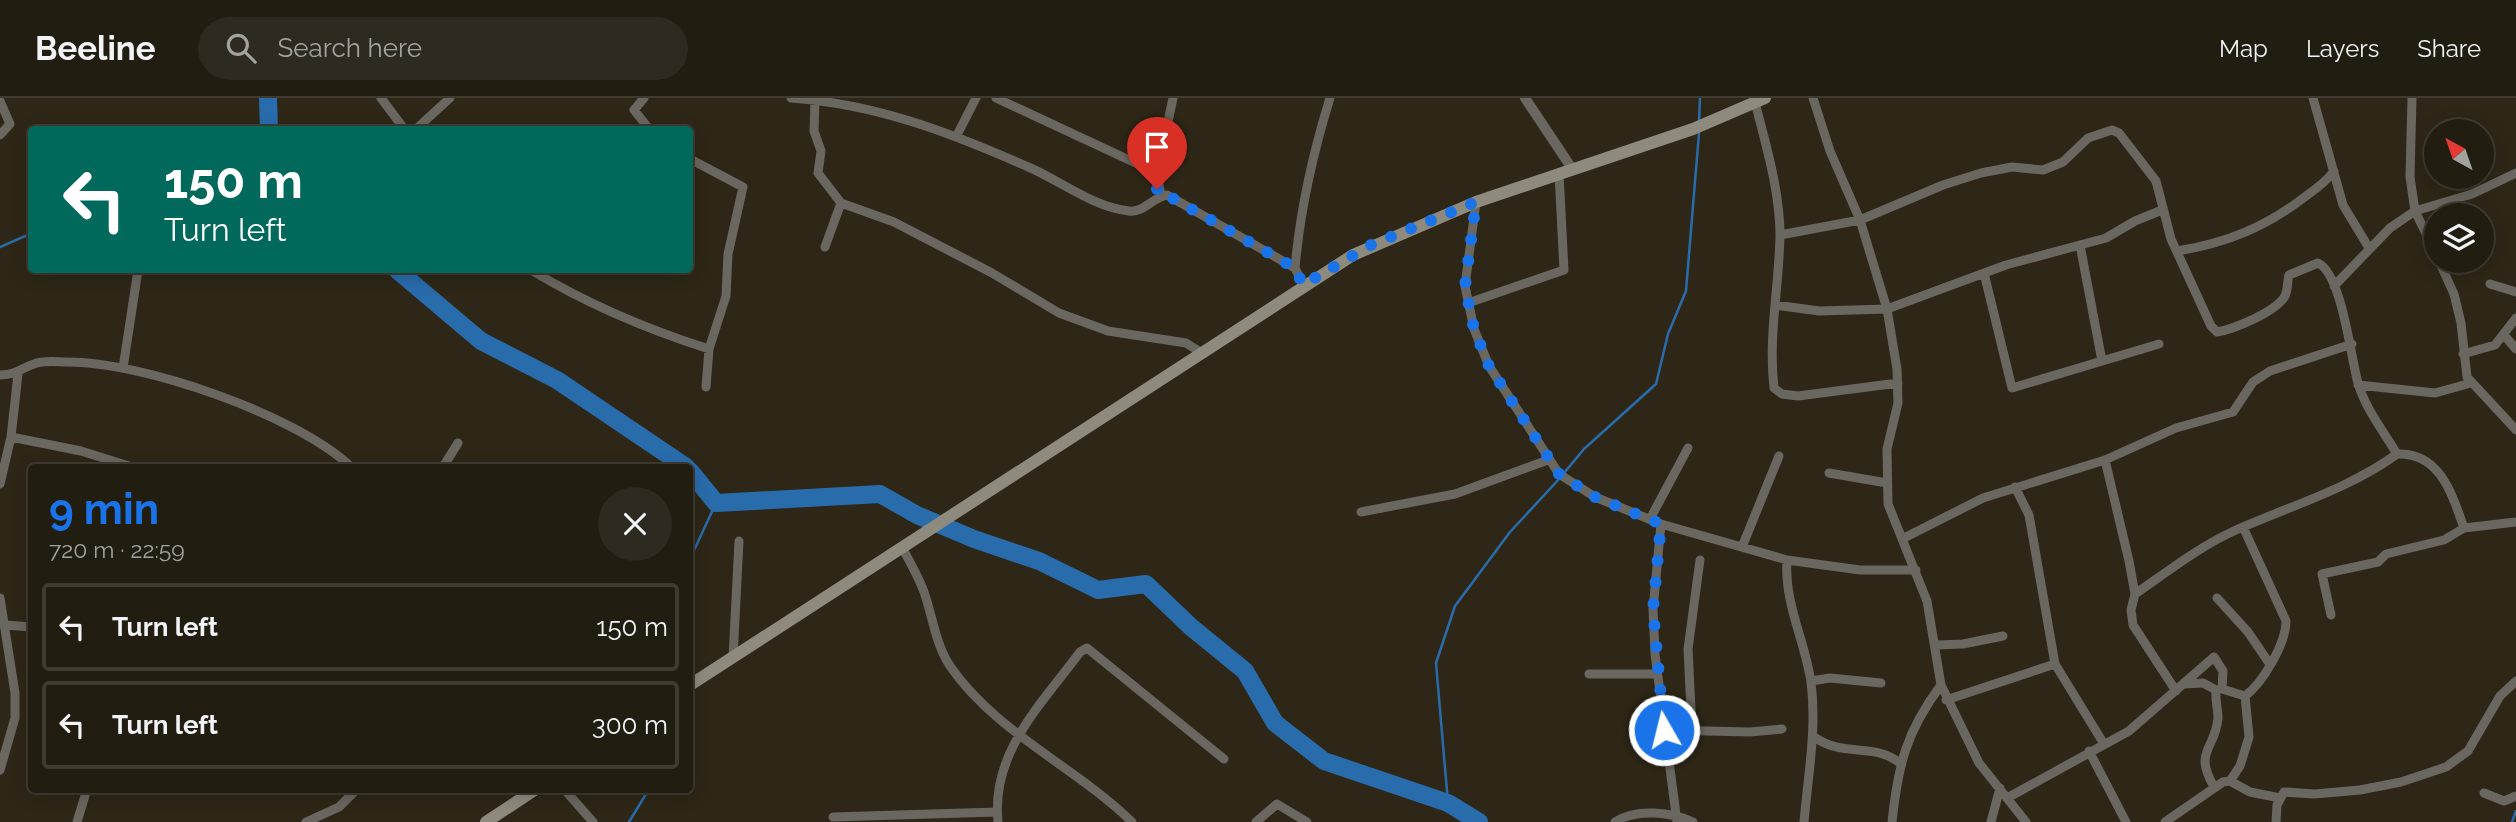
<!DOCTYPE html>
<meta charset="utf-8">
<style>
body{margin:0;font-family:Raleway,sans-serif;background:#2e2a1f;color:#f1f3f6;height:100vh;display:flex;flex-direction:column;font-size:26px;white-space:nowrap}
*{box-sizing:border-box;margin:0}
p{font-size:23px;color:#a2a29f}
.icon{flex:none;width:38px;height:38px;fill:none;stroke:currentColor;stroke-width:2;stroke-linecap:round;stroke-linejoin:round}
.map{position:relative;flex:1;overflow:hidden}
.drawer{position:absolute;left:28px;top:366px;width:665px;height:329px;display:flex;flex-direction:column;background:#221d11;border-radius:7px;box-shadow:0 4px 18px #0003,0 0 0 2px #3f3b31}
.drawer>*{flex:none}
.top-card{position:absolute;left:28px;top:28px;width:665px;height:147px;border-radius:7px;box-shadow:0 4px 18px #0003,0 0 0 2px #3f3b31;background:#00695c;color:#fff;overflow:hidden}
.needle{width:46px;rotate:320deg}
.tools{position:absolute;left:2424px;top:21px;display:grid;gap:14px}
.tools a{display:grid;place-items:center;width:70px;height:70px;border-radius:50%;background:#221d11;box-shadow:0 4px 18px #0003,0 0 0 2px #3f3b31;font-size:35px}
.pin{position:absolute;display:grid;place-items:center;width:60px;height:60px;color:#fff;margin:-72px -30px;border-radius:50% 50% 50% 0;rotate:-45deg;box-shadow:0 0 7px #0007}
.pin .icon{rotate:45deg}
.me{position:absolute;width:77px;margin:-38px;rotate:352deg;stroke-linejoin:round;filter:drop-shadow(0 0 5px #0008)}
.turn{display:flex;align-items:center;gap:24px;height:147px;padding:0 21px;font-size:32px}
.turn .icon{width:91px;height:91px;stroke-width:2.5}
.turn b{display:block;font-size:49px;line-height:60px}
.round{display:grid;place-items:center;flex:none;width:74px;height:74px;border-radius:37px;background:#2e2a1f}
.headline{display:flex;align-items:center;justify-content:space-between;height:119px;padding:0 21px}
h1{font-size:42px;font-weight:700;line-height:52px;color:#1a73e8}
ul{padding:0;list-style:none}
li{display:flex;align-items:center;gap:21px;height:88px;margin:0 14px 10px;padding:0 7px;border:4px solid #3f3b31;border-radius:7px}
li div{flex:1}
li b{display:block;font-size:26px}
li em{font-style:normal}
header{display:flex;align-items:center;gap:42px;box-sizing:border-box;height:98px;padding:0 35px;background:#221d11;border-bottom:2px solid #3f3b31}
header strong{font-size:33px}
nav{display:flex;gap:38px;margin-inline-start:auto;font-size:24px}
.search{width:490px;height:63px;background:#2e2a1f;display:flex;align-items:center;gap:18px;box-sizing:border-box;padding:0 24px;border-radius:38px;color:#a2a29f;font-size:26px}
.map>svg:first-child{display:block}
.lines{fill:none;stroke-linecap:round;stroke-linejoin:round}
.stream{stroke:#296cac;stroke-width:2.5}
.river{stroke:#296cac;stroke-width:18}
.minor{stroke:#69675f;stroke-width:9}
.tertiary{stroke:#69675f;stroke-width:10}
.secondary{stroke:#8e8b7e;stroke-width:12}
.route{stroke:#1a73e8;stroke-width:12;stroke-dasharray:0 21.6}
</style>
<header>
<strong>Beeline</strong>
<div class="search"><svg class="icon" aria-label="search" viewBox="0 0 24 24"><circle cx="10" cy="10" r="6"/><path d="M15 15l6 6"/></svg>Search here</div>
<nav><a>Map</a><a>Layers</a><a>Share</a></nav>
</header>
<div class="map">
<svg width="2516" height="724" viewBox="0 0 2516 724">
<rect width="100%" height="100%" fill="#2e2717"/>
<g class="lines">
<!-- stream -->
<path class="stream" d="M1699,25L1700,0
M0,149L32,135
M1564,375L1584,351L1656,286L1668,236L1686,193L1699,35
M690,461L716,405
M1448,705L1436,565L1455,508L1510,434L1560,380
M629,724L649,691
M2512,724L2516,713"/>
<!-- river -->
<path class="river" d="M268,0L269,32
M397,172L481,243L557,282L686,369
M690,373L716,405L880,396L917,417L974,441L1039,463L1098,492L1146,486L1191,529L1245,573L1275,625L1324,663L1448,705L1479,724"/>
<!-- minor -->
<path class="minor" d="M381,0L405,32
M644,0L634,12L650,32
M791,0C876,6 949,34 1026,68C1060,82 1092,109 1129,113C1144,115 1153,99 1167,97L1295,170L1303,187
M996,0L1157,75
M1813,0L1830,53L1860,122L1887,211L1897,271L1898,305L1887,351L1888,406L1927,503L1941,587L1979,665L2026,724
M2313,0L2343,107L2369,150
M2412,0L2410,79L2415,113L2436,156
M815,2L814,33L821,53L818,75L841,105L894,124L992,175L1059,215L1108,233L1186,245L1202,255
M0,3L10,26L0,37
M1755,4C1766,48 1780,93 1780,138C1779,189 1768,239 1774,290L1782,296L1798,298L1898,285
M415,32L450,0
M956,39L976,0
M690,61L743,89L728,156L726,198L709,251L706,289
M1161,98L1157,75L1173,0
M1476,104L1465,188L1474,231L1489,268L1559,376L1595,399L1661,426L1787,462L1860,472H1916
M1780,137L1860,122L1943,87L1981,75L2012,69L2043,72L2063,64L2088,40L2112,32L2119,35L2156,83L2171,141L2211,228L2217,234C2234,231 2276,214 2285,198C2288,192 2287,184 2289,177L2318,165C2342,176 2351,261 2358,285C2365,310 2384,334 2397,356C2440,354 2452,396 2464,430
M2080,147L2102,263
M825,149L841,105
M2177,153C2227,145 2266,129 2306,98C2316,91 2327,83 2334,73
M2439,163L2454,196L2461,225L2467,279L2516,332
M1295,170C1300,113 1313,55 1330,0
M531,172C587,206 646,231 709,251
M1984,175L2012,290L2159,246
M2490,186L2516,194
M2334,188L2390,130L2415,113L2472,96L2516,75
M1468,205L1564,172L1559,76
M1775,207L1819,213L1887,211L2006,167L2106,140L2135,123L2162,112
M2504,237L2516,251
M2463,256L2495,247L2516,220
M123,270L138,172
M0,277C18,276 19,271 34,266C43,262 57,264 66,264C141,263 297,317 351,369
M2358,287L2435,295L2471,285
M11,339L81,353L132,369
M2105,362L2129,463L2135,496L2131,512L2133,527L2176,593
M443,369L458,345
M1829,375L1887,385
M0,386L11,339L18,276
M2015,389L2029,417L2055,566L2104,646
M1361,414L1455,396L1548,362
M1650,421L1688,350
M1661,426L1653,511L1655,556L1677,724
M2243,429L2286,523C2286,545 2263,585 2245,598
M1902,441L1983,400L2105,362L2176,330L2233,314L2253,284L2270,273L2352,246
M902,449C910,465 920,481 925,497C933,521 936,547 950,568C995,634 1076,669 1132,724
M1742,449L1779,358
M1787,462C1784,505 1805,543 1811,584C1817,631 1808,677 1804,724
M2135,496C2167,474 2200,448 2236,432C2290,408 2349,391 2397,356
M0,500L15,595V620L0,672
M2217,500L2248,534L2269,565
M2331,517L2322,476L2378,464L2386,456L2444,442L2464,430L2516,424
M5,527L32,529
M1936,547L1963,546L2003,538
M733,560L739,443
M1589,576H1656
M1811,583L1830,580L1881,585
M2184,586L2203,585L2216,592C2215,602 2218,611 2218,620C2215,653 2193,652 2214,689
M1946,602L2055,566
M1664,632L1750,634L1782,631
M1692,632L1688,551L1700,462
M1814,639C1844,660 1873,644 1900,665
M2089,653L2126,724
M2230,683L2240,668L2249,639L2245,598
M564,691L593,724
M2484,695L2504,703L2516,698
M2009,699L2129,633L2214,559L2223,573L2222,591L2245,598
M833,719L997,714
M77,724L87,691
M306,724L339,709L357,691
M998,724C991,654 1041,607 1080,554L1087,550L1224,661
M1256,724L1277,706L1307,724
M1615,724C1636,710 1672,714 1693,724
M1892,724C1898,667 1906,634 1941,587
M1991,724L2000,690
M2165,724L2223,684L2230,683L2250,694L2280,700
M2276,724L2277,707L2284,694L2315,696L2360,692L2401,684L2446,669L2468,653L2500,598L2516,583"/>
<!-- tertiary -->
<path class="tertiary" d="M1525,0L1573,72"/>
<!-- secondary -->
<path class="secondary" d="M690,587L1353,157L1476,104L1693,31L1765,0
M486,724L536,691"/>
</g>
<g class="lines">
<!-- route -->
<path class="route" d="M1157,91L1161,98L1167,97L1295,170L1303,187L1371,147L1476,104L1465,188L1474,231L1489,268L1559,376L1595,399L1661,426L1653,511L1664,632"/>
</g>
</svg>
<div class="tools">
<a><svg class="needle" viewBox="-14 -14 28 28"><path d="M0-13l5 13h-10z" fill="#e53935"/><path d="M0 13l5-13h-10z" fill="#a2a29f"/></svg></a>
<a><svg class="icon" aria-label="layers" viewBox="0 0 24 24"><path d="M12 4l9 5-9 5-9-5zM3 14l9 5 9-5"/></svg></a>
</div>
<div class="pin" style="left:1157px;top:91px;background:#d93025"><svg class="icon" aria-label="arrive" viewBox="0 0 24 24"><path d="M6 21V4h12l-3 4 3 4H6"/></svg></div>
<svg class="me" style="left:1664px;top:632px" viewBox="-20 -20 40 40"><circle r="17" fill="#1a73e8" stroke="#fff" stroke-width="3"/><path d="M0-11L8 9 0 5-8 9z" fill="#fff"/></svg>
<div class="top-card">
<div class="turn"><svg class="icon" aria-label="left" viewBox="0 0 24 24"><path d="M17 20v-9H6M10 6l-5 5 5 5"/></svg><div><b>150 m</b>Turn left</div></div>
</div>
<section class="drawer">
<div class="headline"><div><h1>9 min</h1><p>720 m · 22:59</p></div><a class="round"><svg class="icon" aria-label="close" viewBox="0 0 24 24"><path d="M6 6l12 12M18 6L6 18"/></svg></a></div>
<ul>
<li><svg class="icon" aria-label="left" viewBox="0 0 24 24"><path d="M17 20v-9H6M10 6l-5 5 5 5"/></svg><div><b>Turn left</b></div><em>150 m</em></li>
<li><svg class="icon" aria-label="left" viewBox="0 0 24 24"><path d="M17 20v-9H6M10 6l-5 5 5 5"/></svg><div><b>Turn left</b></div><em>300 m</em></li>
</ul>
</section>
</div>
